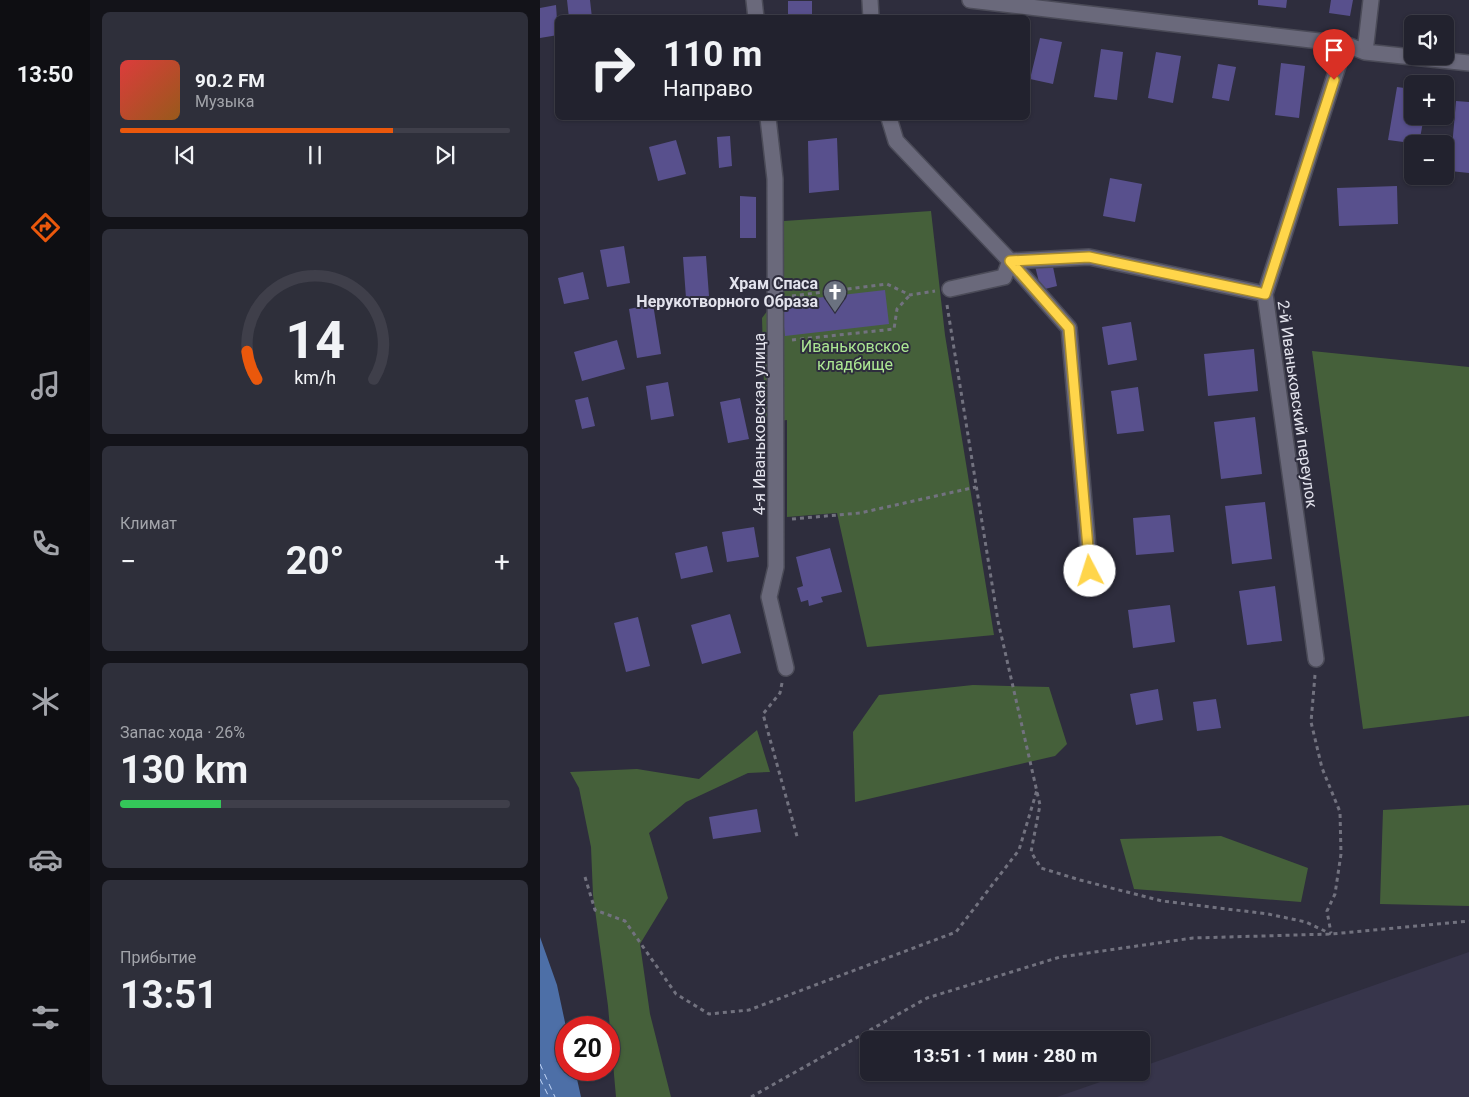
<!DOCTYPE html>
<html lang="ru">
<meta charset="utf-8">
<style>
:root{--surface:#22222e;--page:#2e2f3a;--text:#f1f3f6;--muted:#a2a4aa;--line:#3f3f4a;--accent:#ea580c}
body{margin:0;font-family:Roboto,sans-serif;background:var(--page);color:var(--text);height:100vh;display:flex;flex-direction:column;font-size:19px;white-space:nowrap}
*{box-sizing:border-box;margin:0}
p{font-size:16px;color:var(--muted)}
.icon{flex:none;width:28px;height:28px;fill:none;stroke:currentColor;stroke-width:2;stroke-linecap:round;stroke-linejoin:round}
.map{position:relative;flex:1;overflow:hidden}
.drawer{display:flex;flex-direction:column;gap:12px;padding:12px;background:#131319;width:450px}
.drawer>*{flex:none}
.top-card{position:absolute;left:15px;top:15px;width:475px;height:105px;border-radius:8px;box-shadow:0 1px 4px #0004,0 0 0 1px var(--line);background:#22222e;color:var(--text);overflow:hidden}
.buttons{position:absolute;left:864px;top:15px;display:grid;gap:10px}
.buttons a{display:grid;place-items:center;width:50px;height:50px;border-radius:8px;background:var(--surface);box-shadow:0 1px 4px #0004,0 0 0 1px var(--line);font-size:25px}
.speed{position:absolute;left:15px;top:1016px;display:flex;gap:10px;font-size:25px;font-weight:700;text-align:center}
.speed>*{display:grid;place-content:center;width:65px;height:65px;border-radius:50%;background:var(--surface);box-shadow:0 1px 4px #0004,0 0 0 1px var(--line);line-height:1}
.speed .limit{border:8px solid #d22;background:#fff;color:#111}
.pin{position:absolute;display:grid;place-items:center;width:42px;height:42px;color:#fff;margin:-51px -21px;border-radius:50% 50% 50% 0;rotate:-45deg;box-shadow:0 0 5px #0007}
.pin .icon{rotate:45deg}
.me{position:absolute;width:55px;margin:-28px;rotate:355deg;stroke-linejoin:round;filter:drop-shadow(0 0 4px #0008)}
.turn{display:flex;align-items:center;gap:18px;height:105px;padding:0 25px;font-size:22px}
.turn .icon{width:65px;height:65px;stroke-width:2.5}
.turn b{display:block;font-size:35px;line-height:42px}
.big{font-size:38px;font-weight:700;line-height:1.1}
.drawer .tile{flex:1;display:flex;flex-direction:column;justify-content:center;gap:8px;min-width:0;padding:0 18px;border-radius:8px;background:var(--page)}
.drawer .dial{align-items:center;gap:0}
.dial svg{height:130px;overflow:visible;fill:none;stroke:var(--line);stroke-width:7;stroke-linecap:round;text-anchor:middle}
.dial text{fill:var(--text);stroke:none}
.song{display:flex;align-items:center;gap:15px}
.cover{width:60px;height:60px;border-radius:8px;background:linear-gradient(135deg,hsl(0 70% 55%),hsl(30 70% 35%))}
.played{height:5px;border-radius:2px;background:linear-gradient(90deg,var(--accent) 70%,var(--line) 70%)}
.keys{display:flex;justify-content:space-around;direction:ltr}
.heat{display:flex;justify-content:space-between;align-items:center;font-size:28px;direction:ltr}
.charge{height:8px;border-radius:4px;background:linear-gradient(90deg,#34c759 26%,var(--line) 0)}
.trip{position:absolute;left:320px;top:1031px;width:290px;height:50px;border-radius:8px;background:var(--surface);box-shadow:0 1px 4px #0004,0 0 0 1px var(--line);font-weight:700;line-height:50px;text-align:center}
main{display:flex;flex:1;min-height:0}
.tabs{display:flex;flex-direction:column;width:90px;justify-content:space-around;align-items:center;background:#0e0e12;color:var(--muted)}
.tabs .icon{width:35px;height:35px}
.tabs .active{color:var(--accent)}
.tabs b{font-size:22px;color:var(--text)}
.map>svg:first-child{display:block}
.built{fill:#37354b}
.green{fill:#45603a}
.water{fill:#4d6fa7}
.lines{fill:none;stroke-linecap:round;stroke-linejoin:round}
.ferry{stroke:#c3d7f8;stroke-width:1;stroke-dasharray:6 5;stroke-linecap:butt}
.building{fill:#58508d}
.minor-casing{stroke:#4b4b58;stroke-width:18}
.path{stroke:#72727f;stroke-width:3;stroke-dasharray:4 4;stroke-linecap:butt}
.minor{stroke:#6a697b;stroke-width:15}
.route-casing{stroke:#a68a30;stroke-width:12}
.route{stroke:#ffd54a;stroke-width:9}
.labels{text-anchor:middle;stroke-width:4;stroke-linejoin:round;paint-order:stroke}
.poi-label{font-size:16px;font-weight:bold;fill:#e3e3ed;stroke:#2e2d3d;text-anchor:end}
.park-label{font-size:16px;fill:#ace793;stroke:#2e2d3d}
.street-label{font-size:16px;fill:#e3e3ed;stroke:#2e2d3d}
</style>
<main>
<nav class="tabs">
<b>13:50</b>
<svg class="icon active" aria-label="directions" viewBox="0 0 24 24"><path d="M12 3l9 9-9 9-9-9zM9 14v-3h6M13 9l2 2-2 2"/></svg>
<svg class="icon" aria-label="music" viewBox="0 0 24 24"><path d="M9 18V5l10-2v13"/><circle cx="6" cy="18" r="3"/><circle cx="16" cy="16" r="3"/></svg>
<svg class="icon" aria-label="phone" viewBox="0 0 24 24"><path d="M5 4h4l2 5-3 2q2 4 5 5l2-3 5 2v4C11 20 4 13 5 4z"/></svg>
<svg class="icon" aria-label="climate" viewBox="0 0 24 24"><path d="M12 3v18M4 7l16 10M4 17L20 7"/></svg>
<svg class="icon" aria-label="car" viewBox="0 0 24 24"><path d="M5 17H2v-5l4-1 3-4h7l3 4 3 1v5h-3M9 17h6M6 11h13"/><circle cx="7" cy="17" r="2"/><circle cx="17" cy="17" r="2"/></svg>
<svg class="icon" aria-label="filters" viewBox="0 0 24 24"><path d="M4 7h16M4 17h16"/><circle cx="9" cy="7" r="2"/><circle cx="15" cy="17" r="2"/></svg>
</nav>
<section class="drawer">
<div class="tile">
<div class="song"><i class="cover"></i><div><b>90.2 FM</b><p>Музыка</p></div></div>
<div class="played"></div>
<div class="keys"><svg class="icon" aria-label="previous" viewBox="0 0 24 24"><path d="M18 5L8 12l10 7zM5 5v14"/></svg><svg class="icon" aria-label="pause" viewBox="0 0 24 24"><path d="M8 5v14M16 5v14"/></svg><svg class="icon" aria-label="next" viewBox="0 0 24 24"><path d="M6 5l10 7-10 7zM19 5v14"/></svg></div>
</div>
<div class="tile dial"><svg viewBox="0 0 100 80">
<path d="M14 69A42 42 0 1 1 86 69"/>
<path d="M14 69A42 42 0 0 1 8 52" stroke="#ea580c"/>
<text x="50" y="56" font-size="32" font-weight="700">14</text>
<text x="50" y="72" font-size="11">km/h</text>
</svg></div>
<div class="tile"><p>Климат</p>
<div class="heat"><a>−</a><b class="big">20°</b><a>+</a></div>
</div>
<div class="tile"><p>Запас хода · 26%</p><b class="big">130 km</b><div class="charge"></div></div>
<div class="tile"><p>Прибытие</p><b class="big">13:51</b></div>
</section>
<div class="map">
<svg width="929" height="1097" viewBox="0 0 929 1097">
<rect width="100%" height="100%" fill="#2e2d3d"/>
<path class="built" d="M929 952V1097H517L586 1073 601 1072V1067Z"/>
<path class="green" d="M391 211 405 335 454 635 327 647 297 513 247 517V420L225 423 222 318 237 298 244 221Z
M772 351 929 367V716L823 729Z
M433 685 509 687 527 744 515 756 315 802 313 732 339 695Z
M217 730 230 772 208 773 146 802 109 833 128 898 100 944 110 1014 131 1097H76L68 1006 53 895 51 847 39 788 30 772 97 769 159 779Z
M929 805V906L840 904 843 810Z
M681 836 768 868 761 902 594 889 580 839Z"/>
<path class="water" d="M0 937 17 985 26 1027V1070H35L41 1097H0Z"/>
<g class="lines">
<path class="ferry" d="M0 1064 15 1097
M0 1079 9 1097"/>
</g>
<path class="building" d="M27 0H50L52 18H29Z
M718 0H747L746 8 718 5Z
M791 0H813L810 16 789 13Z
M248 1H272V15H289V18H243V15H248Z
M16 5 18 35 0 38V8Z
M500 38 522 42 513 84 490 79Z
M561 49 583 52 577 100 554 97Z
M616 52 641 56 633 103 608 98Z
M741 63 765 66 759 118 735 115Z
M678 64 696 67 689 101 672 98Z
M857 87 872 89V116H884L879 144 848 140Z
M916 101 929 102V173L910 171Z
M190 136 192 166 179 168 177 137Z
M297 138 299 190 269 193 268 141Z
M136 140 146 174 118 181 109 147Z
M570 178 602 184 595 222 563 216Z
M857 186 858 224 799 226 797 188Z
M200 196 216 197V238H200Z
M84 246 90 283 67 287 60 250Z
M166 256 169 296 146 298 143 257Z
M512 262 517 286 501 290 495 266Z
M43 272 49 299 24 304 18 278Z
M345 290 349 324 245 336 241 302Z
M113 304 121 354 97 358 89 309Z
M591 322 597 360 568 365 562 327Z
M77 340 85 369 42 381 34 352Z
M714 349 718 391 668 396 664 354Z
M128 382 134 416 111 420 106 386Z
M598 387 604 431 577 434 571 391Z
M48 397 55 426 42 429 35 400Z
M200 398 209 439 188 443 180 402Z
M715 417 722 474 681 479 674 422Z
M725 502 732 559 692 564 685 506Z
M630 515 634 552 596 555 593 518Z
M214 527 219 557 187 562 182 532Z
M167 546 173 572 141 579 135 553Z
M290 548 302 592 281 597 283 602 269 606 268 600 261 602 257 588 263 586 256 557Z
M735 586 742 641 707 645 699 591Z
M630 605 635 642 593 648 588 610Z
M190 614 201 653 162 664 151 625Z
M98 617 110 666 86 672 74 623Z
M618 689 623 720 596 725 590 694Z
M676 699 681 728 657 731 653 702Z
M217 809 221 832 173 839 169 817Z"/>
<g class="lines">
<g class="minor-casing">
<path id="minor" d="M214 0 216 18
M330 0 331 18
M430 0 805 44 825 52 929 63
M825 52 831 0
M228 118 235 179 236 567 229 597 246 668
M349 118 356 141 470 261 529 328 550 571
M410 289 464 277 470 261 549 257 725 294
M776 659 725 294 805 44"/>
</g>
<path class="path" d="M252 296 347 284 370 295 395 291
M407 305 458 621 500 805 491 852 501 868 540 880 622 901 728 914 766 922 791 934
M252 340 354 329 357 309 370 295
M252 519 320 513 436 487
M775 675 771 722 782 768 800 812 801 854 795 894 787 911 791 933
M242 683 240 693 223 714 258 840
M45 877 55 910 85 921 136 994 169 1014 209 1010 416 932 479 850 497 790
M211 1097 387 998 520 957 653 938 791 934 929 921"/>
<use href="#minor" class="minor"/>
</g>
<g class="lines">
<g class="route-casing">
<path id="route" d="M550 571 529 328 470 261 549 257 725 294 794 80"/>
</g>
<use href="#route" class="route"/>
</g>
<defs>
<g id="church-pin" transform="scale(1.25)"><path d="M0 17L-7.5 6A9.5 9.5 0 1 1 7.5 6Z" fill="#6b7280" stroke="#2e2d3d"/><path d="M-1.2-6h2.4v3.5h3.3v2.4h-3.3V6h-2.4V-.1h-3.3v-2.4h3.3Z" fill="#fff"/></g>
</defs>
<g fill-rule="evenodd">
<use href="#church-pin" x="295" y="292"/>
</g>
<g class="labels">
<g class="poi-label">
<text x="278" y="289">Храм Спаса<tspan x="278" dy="18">Нерукотворного Образа</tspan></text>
</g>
<g class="park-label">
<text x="315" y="352">Иваньковское<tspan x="315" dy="18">кладбище</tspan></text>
</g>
<g class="street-label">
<text transform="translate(758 404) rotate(82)" y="6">2-й Иваньковский переулок</text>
<text transform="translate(219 424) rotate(-90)" y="6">4-я Иваньковская улица</text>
</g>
</g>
</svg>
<div class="buttons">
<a><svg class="icon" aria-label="sound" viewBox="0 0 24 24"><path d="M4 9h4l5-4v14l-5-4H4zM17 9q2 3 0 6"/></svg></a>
<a>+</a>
<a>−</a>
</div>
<div class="speed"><div class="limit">20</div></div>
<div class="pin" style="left:794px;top:80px;background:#d93025"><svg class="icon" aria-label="arrive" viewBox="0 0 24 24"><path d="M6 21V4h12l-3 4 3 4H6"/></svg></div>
<svg class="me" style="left:550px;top:571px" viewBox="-20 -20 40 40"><circle r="19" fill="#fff"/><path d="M0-13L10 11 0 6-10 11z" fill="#ffd54a"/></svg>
<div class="trip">13:51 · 1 мин · 280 m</div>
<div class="top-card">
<div class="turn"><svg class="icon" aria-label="right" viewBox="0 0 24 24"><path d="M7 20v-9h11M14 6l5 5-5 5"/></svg><div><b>110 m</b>Направо</div></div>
</div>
</div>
</main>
